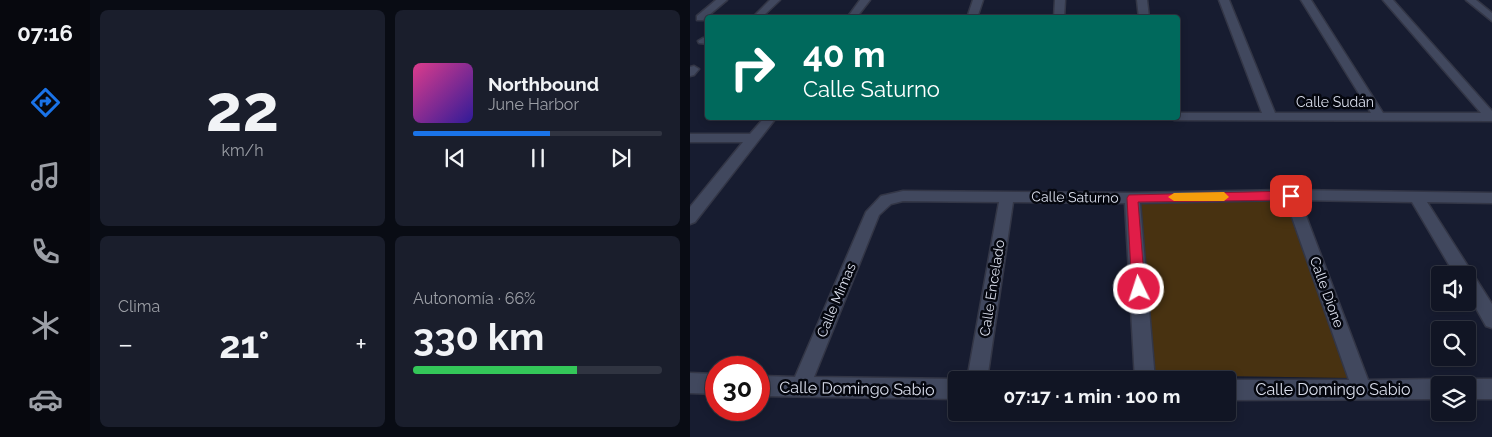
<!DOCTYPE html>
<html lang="es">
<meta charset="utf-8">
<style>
:root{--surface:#111524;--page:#1a1e2c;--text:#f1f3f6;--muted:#9c9fa6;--line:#303441;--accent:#1a73e8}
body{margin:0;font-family:Raleway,sans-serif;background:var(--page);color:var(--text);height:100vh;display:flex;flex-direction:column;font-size:19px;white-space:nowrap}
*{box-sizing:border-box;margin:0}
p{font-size:16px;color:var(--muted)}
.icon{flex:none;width:28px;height:28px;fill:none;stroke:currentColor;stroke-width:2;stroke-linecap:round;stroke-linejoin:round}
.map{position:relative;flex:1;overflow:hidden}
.panel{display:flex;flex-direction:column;gap:10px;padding:10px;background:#090c14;width:600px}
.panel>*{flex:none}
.banner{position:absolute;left:15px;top:15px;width:475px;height:105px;border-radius:5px;box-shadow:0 2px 8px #0003,0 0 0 1px var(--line);background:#00695c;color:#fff;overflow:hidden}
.controls{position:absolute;left:741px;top:266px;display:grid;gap:10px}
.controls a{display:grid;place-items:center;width:45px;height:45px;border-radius:5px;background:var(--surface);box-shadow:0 2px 8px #0003,0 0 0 1px var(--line);font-size:25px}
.speed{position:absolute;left:15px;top:356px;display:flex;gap:10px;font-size:25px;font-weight:700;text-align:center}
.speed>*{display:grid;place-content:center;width:65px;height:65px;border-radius:50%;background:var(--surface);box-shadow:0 2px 8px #0003,0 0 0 1px var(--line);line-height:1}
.speed .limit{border:8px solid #d22;background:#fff;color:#111}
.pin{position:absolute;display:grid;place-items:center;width:42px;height:42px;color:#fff;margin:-21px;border-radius:10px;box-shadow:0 2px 8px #0006}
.me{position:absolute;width:55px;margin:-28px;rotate:356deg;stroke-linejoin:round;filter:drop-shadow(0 0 4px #0008)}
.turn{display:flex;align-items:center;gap:18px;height:105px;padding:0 15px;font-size:22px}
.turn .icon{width:65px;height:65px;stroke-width:2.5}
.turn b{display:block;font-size:35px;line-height:42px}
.big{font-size:38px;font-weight:700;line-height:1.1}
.panel .widget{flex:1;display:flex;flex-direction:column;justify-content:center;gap:8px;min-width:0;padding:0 18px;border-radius:8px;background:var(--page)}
.panel .dial{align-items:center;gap:0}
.dial b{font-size:65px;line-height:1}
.song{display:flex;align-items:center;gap:15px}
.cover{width:60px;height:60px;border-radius:8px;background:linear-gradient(135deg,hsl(330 70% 55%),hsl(250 70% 35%))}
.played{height:5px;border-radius:2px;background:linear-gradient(90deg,var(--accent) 55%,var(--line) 55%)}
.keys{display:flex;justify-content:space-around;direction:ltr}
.heat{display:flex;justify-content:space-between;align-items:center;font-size:28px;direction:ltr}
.charge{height:8px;border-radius:4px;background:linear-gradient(90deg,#34c759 66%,var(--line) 0)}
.panel .tiles{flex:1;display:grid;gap:10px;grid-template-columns:repeat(2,1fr)}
.trip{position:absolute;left:258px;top:371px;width:288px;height:50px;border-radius:5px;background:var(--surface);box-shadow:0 2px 8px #0003,0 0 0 1px var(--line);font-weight:700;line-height:50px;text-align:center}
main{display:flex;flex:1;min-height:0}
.tab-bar{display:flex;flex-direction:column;width:90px;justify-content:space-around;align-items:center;background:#07080e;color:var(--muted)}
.tab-bar .icon{width:35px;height:35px}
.tab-bar .current{color:var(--accent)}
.tab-bar b{font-size:22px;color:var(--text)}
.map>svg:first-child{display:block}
.green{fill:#483211}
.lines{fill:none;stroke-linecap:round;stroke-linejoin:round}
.minor-casing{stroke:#333646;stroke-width:3}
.minor{fill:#41485e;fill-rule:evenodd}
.route{fill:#e11d48;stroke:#92132f}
.slow{fill:#f59e0b}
.labels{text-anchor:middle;stroke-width:5;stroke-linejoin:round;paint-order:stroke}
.street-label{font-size:14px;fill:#dbdfed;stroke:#05070f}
.near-street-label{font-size:16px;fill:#dbdfed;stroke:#05070f}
</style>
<main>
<nav class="tab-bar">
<b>07:16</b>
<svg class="icon current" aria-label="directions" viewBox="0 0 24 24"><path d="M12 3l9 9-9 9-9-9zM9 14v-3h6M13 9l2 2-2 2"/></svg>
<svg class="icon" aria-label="music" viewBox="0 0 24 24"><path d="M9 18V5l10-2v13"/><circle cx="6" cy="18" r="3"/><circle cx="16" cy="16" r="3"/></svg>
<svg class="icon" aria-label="phone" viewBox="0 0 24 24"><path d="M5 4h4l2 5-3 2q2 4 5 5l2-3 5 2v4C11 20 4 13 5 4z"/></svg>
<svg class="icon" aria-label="climate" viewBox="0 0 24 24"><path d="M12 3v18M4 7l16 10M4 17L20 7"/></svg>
<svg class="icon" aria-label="car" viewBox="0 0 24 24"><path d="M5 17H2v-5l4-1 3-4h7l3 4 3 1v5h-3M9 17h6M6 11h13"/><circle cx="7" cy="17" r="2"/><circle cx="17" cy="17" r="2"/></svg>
</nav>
<section class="panel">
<div class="tiles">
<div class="widget dial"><b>22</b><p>km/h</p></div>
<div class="widget">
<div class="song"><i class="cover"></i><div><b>Northbound</b><p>June Harbor</p></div></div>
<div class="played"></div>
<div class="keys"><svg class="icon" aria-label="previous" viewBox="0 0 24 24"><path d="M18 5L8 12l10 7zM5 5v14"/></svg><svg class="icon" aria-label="pause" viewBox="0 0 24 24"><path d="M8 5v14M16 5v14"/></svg><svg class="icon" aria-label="next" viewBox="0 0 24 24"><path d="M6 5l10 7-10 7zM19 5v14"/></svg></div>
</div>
<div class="widget"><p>Clima</p>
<div class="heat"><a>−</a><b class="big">21°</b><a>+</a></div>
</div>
<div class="widget"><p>Autonomía · 66%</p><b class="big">330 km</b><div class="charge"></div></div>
</div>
</section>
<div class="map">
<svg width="802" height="437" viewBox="0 0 802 437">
<rect width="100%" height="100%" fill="#171c30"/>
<path class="green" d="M449 196 599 197 660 378 461 375Z"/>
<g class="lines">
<g class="minor-casing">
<path id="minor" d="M26 0H37L13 20H7V16Z
M80 0H90L71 18H62Z
M170 0H180L166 18H157Z
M283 0H293L287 18H277Z
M365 0H375L374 18H364Z
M447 0H457L459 18H449Z
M529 0H539L585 113H681L611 0H621L693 113H791L693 0H703L802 111V121L484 120 482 118H488V113H572Z
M776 0H786L802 13V21Z
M13 38H18V44L9 43 8 41Z
M4 66 9 69 4 75 0 76V67Z
M74 118H86L5 222 0 224V207L53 142H0V134H60Z
M601 190 802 193V203L737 202 802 304V328L796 326 778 294V275H765L722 202 610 200 678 380 750 379 757 382 758 385H750V399L536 400V380H659L596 200 450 203 465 380H445L435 203 323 202 297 380H277L309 202 213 201 201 204 189 215 124 377 266 379 268 380H266V399L69 396V376L105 377 176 212 191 196 213 191 442 193Z
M0 373 26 374V394L0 393Z
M778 379H802V399H778V385H770L771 382Z"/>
</g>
<use href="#minor" class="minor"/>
</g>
<path class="route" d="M601 191 607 196 601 200 448 202 455 289 453 293 449 295 444 293 442 289 437 198 439 195Z"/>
<path class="slow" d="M534 192 539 197 534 201H484L478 197 484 193Z"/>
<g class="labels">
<g class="street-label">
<text x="645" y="107">Calle Sudán</text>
<text transform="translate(385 197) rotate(1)" y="5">Calle Saturno</text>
<text transform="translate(302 288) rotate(-81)" y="5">Calle Encelado</text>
<text transform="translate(637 292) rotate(70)" y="5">Calle Dione</text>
<text transform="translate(146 300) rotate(-67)" y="5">Calle Mimas</text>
</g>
<g class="near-street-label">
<text transform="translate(167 388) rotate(1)" y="6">Calle Domingo Sabio</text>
<text x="643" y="395">Calle Domingo Sabio</text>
</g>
</g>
</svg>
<div class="controls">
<a><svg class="icon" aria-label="sound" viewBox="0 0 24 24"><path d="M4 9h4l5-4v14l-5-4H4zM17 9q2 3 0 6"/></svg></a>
<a><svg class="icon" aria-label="search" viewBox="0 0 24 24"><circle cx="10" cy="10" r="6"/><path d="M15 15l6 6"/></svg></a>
<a><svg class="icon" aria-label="layers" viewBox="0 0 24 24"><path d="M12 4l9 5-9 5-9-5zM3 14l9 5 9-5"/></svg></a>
</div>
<div class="speed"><div class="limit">30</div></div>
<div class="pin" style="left:601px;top:196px;background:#d93025"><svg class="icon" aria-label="arrive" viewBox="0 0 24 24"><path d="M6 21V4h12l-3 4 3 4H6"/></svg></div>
<svg class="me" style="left:449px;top:289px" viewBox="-20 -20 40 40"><circle r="17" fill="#e11d48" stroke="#fff" stroke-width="3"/><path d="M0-11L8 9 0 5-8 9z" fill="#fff"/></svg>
<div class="trip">07:17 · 1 min · 100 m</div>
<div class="banner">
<div class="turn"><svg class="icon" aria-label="right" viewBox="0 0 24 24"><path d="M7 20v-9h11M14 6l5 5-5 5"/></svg><div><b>40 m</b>Calle Saturno</div></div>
</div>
</div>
</main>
